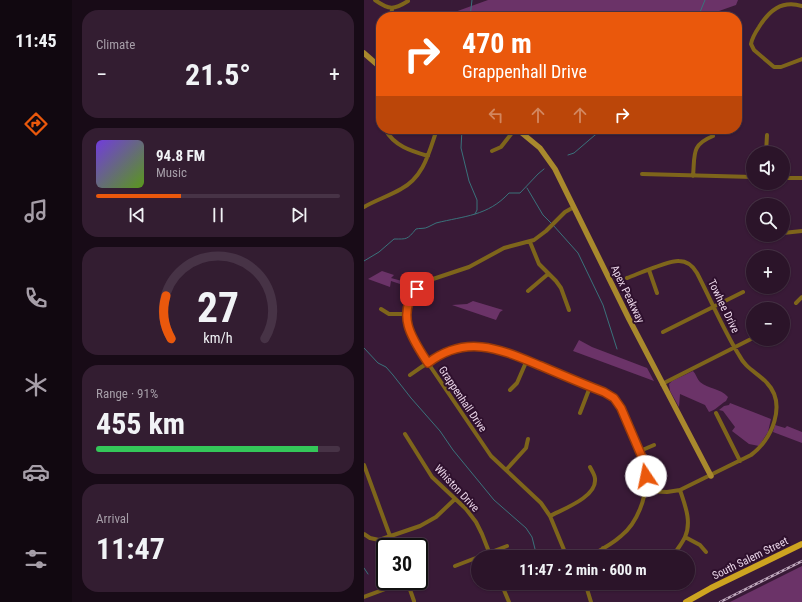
<!DOCTYPE html>
<meta charset="utf-8">
<style>
:root{--surface:#2b1429;--page:#331d31;--text:#f1f3f6;--muted:#a69ea8;--line:#473346;--accent:#ea580c}
body{margin:0;font-family:"Roboto Condensed",sans-serif;background:var(--page);color:var(--text);height:100vh;display:flex;flex-direction:column;font-size:15px;white-space:nowrap}
*{box-sizing:border-box;margin:0}
p{font-size:13px;color:var(--muted)}
.icon{flex:none;width:22px;height:22px;fill:none;stroke:currentColor;stroke-width:2;stroke-linecap:round;stroke-linejoin:round}
.map{position:relative;flex:1;overflow:hidden}
.sheet{display:flex;flex-direction:column;gap:10px;padding:10px;background:#180b17;width:292px}
.sheet>*{flex:none}
.hud{position:absolute;left:12px;top:12px;width:366px;height:122px;border-radius:16px;box-shadow:0 1px 3px #0004,0 0 0 1px var(--line);background:#ea580c;color:#fff;overflow:hidden}
.controls{position:absolute;left:382px;top:146px;display:grid;gap:8px}
.controls a{display:grid;place-items:center;width:44px;height:44px;border-radius:50%;background:var(--surface);box-shadow:0 1px 3px #0004,0 0 0 1px var(--line);font-size:20px}
.speed{position:absolute;left:12px;top:538px;display:flex;gap:8px;font-size:20px;font-weight:700;text-align:center}
.speed>*{display:grid;place-content:center;width:52px;height:52px;border-radius:50%;background:var(--surface);box-shadow:0 1px 3px #0004,0 0 0 1px var(--line);line-height:1}
.speed .limit{border:2px solid #111;border-radius:6px;background:#fff;color:#111}
.pin{position:absolute;display:grid;place-items:center;width:34px;height:34px;color:#fff;margin:-17px;border-radius:8px;box-shadow:0 2px 6px #0006}
.me{position:absolute;width:44px;margin:-22px;rotate:349deg;stroke-linejoin:round;filter:drop-shadow(0 0 3px #0008)}
.turn{display:flex;align-items:center;gap:14px;height:84px;padding:0 20px;font-size:18px}
.turn .icon{width:52px;height:52px;stroke-width:2.5}
.turn b{display:block;font-size:28px;line-height:34px}
.lanes{display:flex;align-items:center;height:38px;padding:0 20px;background:#0003;justify-content:center;gap:20px;direction:ltr}
.lanes .off{opacity:.35}
.big{font-size:30px;font-weight:700;line-height:1.1}
.sheet .card{flex:1;display:flex;flex-direction:column;justify-content:center;gap:6px;min-width:0;padding:0 14px;border-radius:16px;background:var(--page)}
.sheet .dial{align-items:center;gap:0}
.dial svg{height:104px;overflow:visible;fill:none;stroke:var(--line);stroke-width:7;stroke-linecap:round;text-anchor:middle}
.dial text{fill:var(--text);stroke:none}
.song{display:flex;align-items:center;gap:12px}
.cover{width:48px;height:48px;border-radius:6px;background:linear-gradient(135deg,hsl(260 70% 55%),hsl(90 70% 35%))}
.played{height:4px;border-radius:2px;background:linear-gradient(90deg,var(--accent) 35%,var(--line) 35%)}
.keys{display:flex;justify-content:space-around;direction:ltr}
.heat{display:flex;justify-content:space-between;align-items:center;font-size:22px;direction:ltr}
.charge{height:6px;border-radius:3px;background:linear-gradient(90deg,#34c759 91%,var(--line) 0)}
.trip{position:absolute;left:107px;top:550px;width:224px;height:40px;border-radius:20px;background:var(--surface);box-shadow:0 1px 3px #0004,0 0 0 1px var(--line);font-weight:700;line-height:40px;text-align:center}
main{display:flex;flex:1;min-height:0}
.tabs{display:flex;flex-direction:column;width:72px;justify-content:space-around;align-items:center;background:#110810;color:var(--muted)}
.tabs .icon{width:28px;height:28px}
.tabs .current{color:var(--accent)}
.tabs b{font-size:18px;color:var(--text)}
.map>svg:first-child{display:block}
.green{fill:#6b3368}
.lines{fill:none;stroke-linecap:round;stroke-linejoin:round}
.stream{stroke:#3a727b;stroke-width:1}
.minor{stroke:#7e651b;stroke-width:4}
.secondary{stroke:#a9892d;stroke-width:5.5}
.primary{stroke:#cea420;stroke-width:6}
.rail-casing{stroke:#bfa8bd;stroke-width:2.5}
.rail{stroke:#2e102d;stroke-width:1;stroke-dasharray:3;stroke-linecap:butt}
.route-casing{stroke:#983908;stroke-width:10}
.route{stroke:#ea580c;stroke-width:7}
.labels{text-anchor:middle;stroke-width:4;stroke-linejoin:round;paint-order:stroke}
.street-label{font-size:11px;fill:#ead5e8;stroke:#2e102d}
</style>
<main>
<nav class="tabs">
<b>11:45</b>
<svg class="icon current" aria-label="directions" viewBox="0 0 24 24"><path d="M12 3l9 9-9 9-9-9zM9 14v-3h6M13 9l2 2-2 2"/></svg>
<svg class="icon" aria-label="music" viewBox="0 0 24 24"><path d="M9 18V5l10-2v13"/><circle cx="6" cy="18" r="3"/><circle cx="16" cy="16" r="3"/></svg>
<svg class="icon" aria-label="phone" viewBox="0 0 24 24"><path d="M5 4h4l2 5-3 2q2 4 5 5l2-3 5 2v4C11 20 4 13 5 4z"/></svg>
<svg class="icon" aria-label="climate" viewBox="0 0 24 24"><path d="M12 3v18M4 7l16 10M4 17L20 7"/></svg>
<svg class="icon" aria-label="car" viewBox="0 0 24 24"><path d="M5 17H2v-5l4-1 3-4h7l3 4 3 1v5h-3M9 17h6M6 11h13"/><circle cx="7" cy="17" r="2"/><circle cx="17" cy="17" r="2"/></svg>
<svg class="icon" aria-label="filters" viewBox="0 0 24 24"><path d="M4 7h16M4 17h16"/><circle cx="9" cy="7" r="2"/><circle cx="15" cy="17" r="2"/></svg>
</nav>
<section class="sheet">
<div class="card"><p>Climate</p>
<div class="heat"><a>−</a><b class="big">21.5°</b><a>+</a></div>
</div>
<div class="card">
<div class="song"><i class="cover"></i><div><b>94.8 FM</b><p>Music</p></div></div>
<div class="played"></div>
<div class="keys"><svg class="icon" aria-label="previous" viewBox="0 0 24 24"><path d="M18 5L8 12l10 7zM5 5v14"/></svg><svg class="icon" aria-label="pause" viewBox="0 0 24 24"><path d="M8 5v14M16 5v14"/></svg><svg class="icon" aria-label="next" viewBox="0 0 24 24"><path d="M6 5l10 7-10 7zM19 5v14"/></svg></div>
</div>
<div class="card dial"><svg viewBox="0 0 100 80">
<path d="M14 69A42 42 0 1 1 86 69"/>
<path d="M14 69A42 42 0 0 1 10 36" stroke="#ea580c"/>
<text x="50" y="56" font-size="32" font-weight="700">27</text>
<text x="50" y="72" font-size="11">km/h</text>
</svg></div>
<div class="card"><p>Range · 91%</p><b class="big">455 km</b><div class="charge"></div></div>
<div class="card"><p>Arrival</p><b class="big">11:47</b></div>
</section>
<div class="map">
<svg width="438" height="602" viewBox="0 0 438 602">
<rect width="100%" height="100%" fill="#391a37"/>
<path class="green" d="M124 0H374L372 5 338 17H77Z
M18 271 30 275 27 278 53 285 47 293 41 290 42 286 27 281 26 287 4 279Z
M109 301 139 310 136 312 132 320 88 305 103 304Z
M215 340 228 347 283 368 290 381 209 351Z
M329 371C332 374 333 379 336 382 344 389 356 388 364 397L362 401C355 405 352 410 345 412L341 405 316 394 315 407 306 391 305 384 308 381Z
M366 403 407 419 404 432 395 446 385 444 368 431 371 427 359 411 355 410 360 406 365 405Z
M411 425 421 428 423 426 438 432V443L409 432Z
M438 566V602H366Z"/>
<g class="lines">
<path class="stream" d="M106 17 108 0
M334 17 341 0
M98 129 97 148 105 181 113 200V210L111 214
M204 155 210 153 231 135 242 129
M163 188 179 215 187 223
M189 225 214 253 239 305 253 349
M0 261 15 252 30 239C43 239 43 240 52 229 55 228 61 229 64 227 67 226 69 224 72 223 100 216 124 216 145 193H156L174 174 180 169
M0 348 14 363 22 367 29 375 47 398 76 431 89 450 130 500 162 528 168 537 173 557
M0 568 4 574"/>
<path class="minor" d="M11 0C25 10 30 10 44 1
M438 6C417 0 405 11 395 27 391 33 388 38 387 44L390 50 410 67H417L438 59
M27 17 28 9
M16 116 17 119
M21 129C30 146 47 151 64 156
M128 151 137 147 151 129
M402 153 403 135
M278 174 389 177
M329 176C331 154 327 145 349 136
M419 178H438
M0 207C12 200 25 196 37 189 60 177 65 152 73 129
M419 233 438 231
M166 242 175 264 192 281 197 288 205 310
M285 270 293 293
M263 278C274 274 305 260 315 261 324 261 329 266 333 273 347 300 359 329 375 355 382 369 393 372 403 383 423 404 408 440 387 455L316 490 303 492 282 491
M164 291 184 274
M432 303 438 297
M17 309 25 314H43
M299 332 379 292
M46 375C73 355 102 340 136 350 148 353 159 359 170 363 193 373 217 383 240 392L253 401 257 408C271 440 291 474 276 509 272 519 266 529 257 536 247 545 235 551 224 557
M298 384 389 338
M146 390 153 383 163 360
M216 413 226 387
M352 413 376 461
M41 434 68 477 102 509 112 522 118 534 127 557
M276 451 290 445
M0 465 30 547
M142 470 162 448 164 439
M186 516C199 509 233 497 231 479 231 475 228 471 226 467
M0 534 6 538 15 540 56 526 72 517 91 499
M321 537 336 545 342 552
M239 548 244 557
M203 557 186 516 177 503 127 456 64 363 47 334 44 326 43 314 45 304 49 295 53 289 63 281 105 267 140 248 170 240 182 231 201 212 210 207
M309 557C312 550 318 544 321 537 328 522 321 505 316 490
M91 566 143 546
M43 581 50 601
M137 583 145 602
M219 583 223 589 227 602
M0 597 43 581"/>
<path class="secondary" d="M0 53 17 68
M153 129 176 148 191 169 265 319 347 476"/>
<path class="primary" d="M322 602 347 588 438 544"/>
<g class="rail-casing">
<path id="rail" d="M356 602 438 561"/>
</g>
<use href="#rail" class="rail"/>
</g>
<g class="lines">
<g class="route-casing">
<path id="route" d="M53 289C31 315 49 340 64 363 103 333 138 350 177 366 198 375 219 384 240 392L250 398 257 408 278 457 282 476"/>
</g>
<use href="#route" class="route"/>
</g>
<g class="labels">
<g class="street-label">
<text transform="translate(264 294) rotate(64)" y="4">Apex Peakway</text>
<text transform="translate(360 306) rotate(64)" y="4">Towhee Drive</text>
<text transform="translate(99 399) rotate(56)" y="4">Grappenhall Drive</text>
<text transform="translate(93 488) rotate(47)" y="4">Whiston Drive</text>
<text transform="translate(386 558) rotate(-26)" y="4">South Salem Street</text>
</g>
</g>
</svg>
<div class="controls">
<a><svg class="icon" aria-label="sound" viewBox="0 0 24 24"><path d="M4 9h4l5-4v14l-5-4H4zM17 9q2 3 0 6"/></svg></a>
<a><svg class="icon" aria-label="search" viewBox="0 0 24 24"><circle cx="10" cy="10" r="6"/><path d="M15 15l6 6"/></svg></a>
<a>+</a>
<a>−</a>
</div>
<div class="speed"><div class="limit">30</div></div>
<div class="pin" style="left:53px;top:289px;background:#d93025"><svg class="icon" aria-label="arrive" viewBox="0 0 24 24"><path d="M6 21V4h12l-3 4 3 4H6"/></svg></div>
<svg class="me" style="left:282px;top:476px" viewBox="-20 -20 40 40"><circle r="19" fill="#fff"/><path d="M0-13L10 11 0 6-10 11z" fill="#ea580c"/></svg>
<div class="trip">11:47 · 2 min · 600 m</div>
<div class="hud">
<div class="turn"><svg class="icon" aria-label="right" viewBox="0 0 24 24"><path d="M7 20v-9h11M14 6l5 5-5 5"/></svg><div><b>470 m</b>Grappenhall Drive</div></div>
<div class="lanes"><svg class="icon off" aria-label="left" viewBox="0 0 24 24"><path d="M17 20v-9H6M10 6l-5 5 5 5"/></svg><svg class="icon off" aria-label="ahead" viewBox="0 0 24 24"><path d="M12 20V5M6 11l6-6 6 6"/></svg><svg class="icon off" aria-label="ahead" viewBox="0 0 24 24"><path d="M12 20V5M6 11l6-6 6 6"/></svg><svg class="icon" aria-label="right" viewBox="0 0 24 24"><path d="M7 20v-9h11M14 6l5 5-5 5"/></svg></div>
</div>
</div>
</main>
